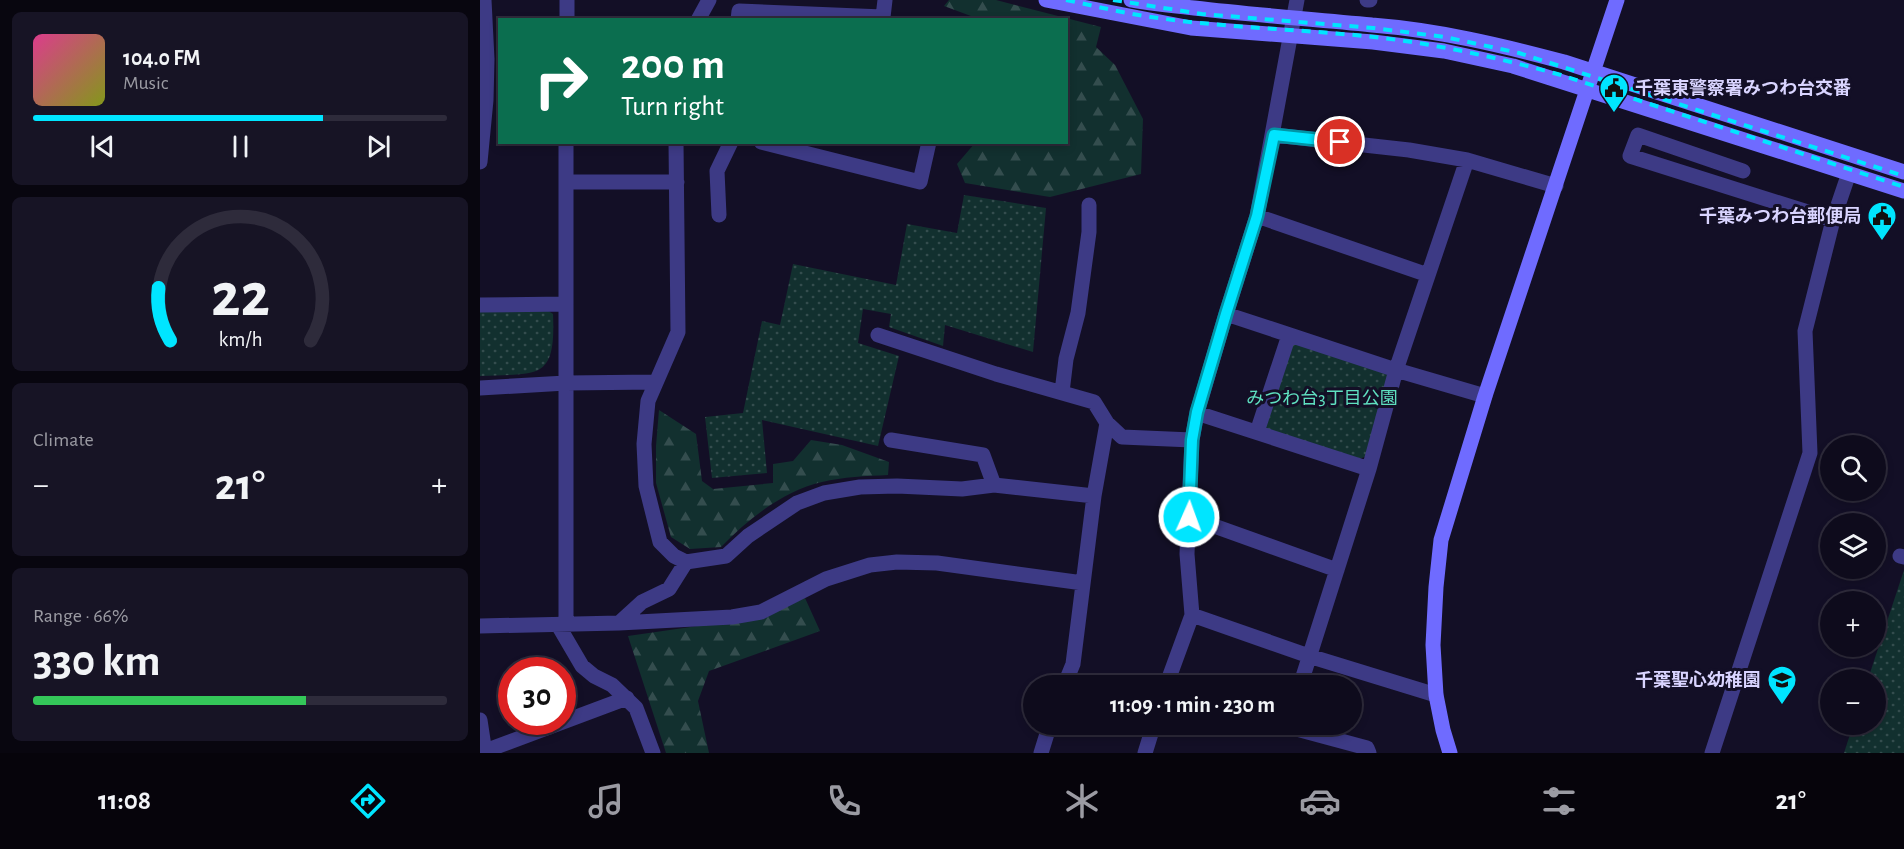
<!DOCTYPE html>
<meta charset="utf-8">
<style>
:root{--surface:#0e0b1c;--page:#171425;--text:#f1f3f6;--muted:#9b9ba3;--line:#2e2b3b;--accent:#00e5ff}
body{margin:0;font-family:"Alegreya Sans","Noto Sans JP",sans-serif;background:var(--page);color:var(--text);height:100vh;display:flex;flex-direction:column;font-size:22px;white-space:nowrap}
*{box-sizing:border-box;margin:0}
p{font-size:20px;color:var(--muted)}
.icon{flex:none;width:33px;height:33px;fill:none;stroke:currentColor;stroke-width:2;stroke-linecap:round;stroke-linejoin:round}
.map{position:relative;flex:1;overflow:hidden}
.side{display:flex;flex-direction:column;gap:12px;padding:12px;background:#08060f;width:480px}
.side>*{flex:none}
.hud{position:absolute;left:18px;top:18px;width:570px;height:126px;border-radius:0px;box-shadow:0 3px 9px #0003,0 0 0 2px var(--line);background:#0b6e4f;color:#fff;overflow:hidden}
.tools{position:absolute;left:1340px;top:435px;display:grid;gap:12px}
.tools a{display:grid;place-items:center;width:66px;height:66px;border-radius:50%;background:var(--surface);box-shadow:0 3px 9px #0003,0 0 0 2px var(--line);font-size:30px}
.speed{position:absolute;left:18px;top:657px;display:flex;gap:12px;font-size:30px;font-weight:700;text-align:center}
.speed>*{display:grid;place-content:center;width:78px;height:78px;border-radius:50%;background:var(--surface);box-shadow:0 3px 9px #0003,0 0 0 2px var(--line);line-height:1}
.speed .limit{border:9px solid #d22;background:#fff;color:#111}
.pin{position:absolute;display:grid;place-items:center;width:51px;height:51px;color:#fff;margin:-26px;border:3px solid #fff;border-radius:50%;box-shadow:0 2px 6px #0007}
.me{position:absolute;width:66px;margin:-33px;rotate:2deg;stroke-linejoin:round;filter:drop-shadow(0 0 4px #0008)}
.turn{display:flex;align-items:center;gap:21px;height:126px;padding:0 24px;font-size:27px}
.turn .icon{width:78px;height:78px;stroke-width:2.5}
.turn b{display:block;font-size:42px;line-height:51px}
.big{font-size:45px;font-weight:700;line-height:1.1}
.side .tile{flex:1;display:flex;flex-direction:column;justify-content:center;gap:9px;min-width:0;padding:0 21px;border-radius:9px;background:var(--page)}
.side .dial{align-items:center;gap:0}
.dial svg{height:156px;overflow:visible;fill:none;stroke:var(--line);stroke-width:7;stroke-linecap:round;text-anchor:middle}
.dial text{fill:var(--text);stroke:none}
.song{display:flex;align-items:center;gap:18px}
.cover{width:72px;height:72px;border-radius:9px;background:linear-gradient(135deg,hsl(330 70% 55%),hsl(70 70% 35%))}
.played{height:6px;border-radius:3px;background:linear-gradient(90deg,var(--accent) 70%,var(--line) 70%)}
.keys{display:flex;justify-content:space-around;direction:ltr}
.heat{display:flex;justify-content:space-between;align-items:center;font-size:33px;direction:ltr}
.charge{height:9px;border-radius:4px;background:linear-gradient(90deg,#34c759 66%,var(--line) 0)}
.trip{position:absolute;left:543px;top:675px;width:339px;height:60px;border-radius:30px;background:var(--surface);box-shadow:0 3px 9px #0003,0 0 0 2px var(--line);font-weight:700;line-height:60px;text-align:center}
.menu{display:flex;height:96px;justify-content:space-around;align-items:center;background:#06040b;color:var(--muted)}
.menu .icon{width:42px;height:42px}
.menu .selected{color:var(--accent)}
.menu b{font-size:27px;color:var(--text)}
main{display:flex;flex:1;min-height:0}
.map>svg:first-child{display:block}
.forest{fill:url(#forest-firs)}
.park{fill:url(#park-dots)}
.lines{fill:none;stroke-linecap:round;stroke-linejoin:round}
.street{stroke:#3d3a85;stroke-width:15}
.secondary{stroke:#6f6bff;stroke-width:15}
.rail{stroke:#00e5ff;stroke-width:4;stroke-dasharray:9 8;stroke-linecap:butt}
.route-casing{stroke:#0095a6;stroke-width:15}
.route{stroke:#00e5ff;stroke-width:10}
.labels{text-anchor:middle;stroke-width:6;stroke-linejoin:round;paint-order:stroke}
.poi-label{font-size:18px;font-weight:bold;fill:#d9d4ff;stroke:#130f26;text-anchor:end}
.park-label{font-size:18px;fill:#5fe0c0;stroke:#130f26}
</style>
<main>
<section class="side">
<div class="tile">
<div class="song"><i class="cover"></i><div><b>104.0 FM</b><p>Music</p></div></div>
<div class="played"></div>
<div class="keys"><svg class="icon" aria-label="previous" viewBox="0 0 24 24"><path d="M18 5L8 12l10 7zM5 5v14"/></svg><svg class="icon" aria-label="pause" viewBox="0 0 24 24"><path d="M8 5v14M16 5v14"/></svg><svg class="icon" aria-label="next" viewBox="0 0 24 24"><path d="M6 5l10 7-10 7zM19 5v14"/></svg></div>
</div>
<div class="tile dial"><svg viewBox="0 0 100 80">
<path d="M14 69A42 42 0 1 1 86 69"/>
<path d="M14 69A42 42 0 0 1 8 42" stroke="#00e5ff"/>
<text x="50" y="56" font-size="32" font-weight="700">22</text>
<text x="50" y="72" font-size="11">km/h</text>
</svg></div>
<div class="tile"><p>Climate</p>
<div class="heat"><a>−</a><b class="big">21°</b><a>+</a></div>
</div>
<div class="tile"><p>Range · 66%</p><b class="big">330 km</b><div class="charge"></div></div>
</section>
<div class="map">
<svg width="1424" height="753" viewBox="0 0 1424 753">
<defs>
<pattern id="forest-firs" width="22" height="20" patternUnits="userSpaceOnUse" patternTransform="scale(1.5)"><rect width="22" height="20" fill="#12302f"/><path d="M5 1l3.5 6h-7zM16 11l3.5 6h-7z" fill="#344d4e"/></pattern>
<pattern id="park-dots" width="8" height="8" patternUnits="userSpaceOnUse" patternTransform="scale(1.5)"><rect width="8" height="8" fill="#12302f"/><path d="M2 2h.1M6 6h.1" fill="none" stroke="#344d4e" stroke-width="1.8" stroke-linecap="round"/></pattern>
</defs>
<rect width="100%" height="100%" fill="#130f26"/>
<path class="forest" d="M469 0H516L621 27 616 47 635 65 663 119 661 174 570 197 485 183 477 164 495 143 586 142V20L499 19 464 6Z
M179 410 216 434 222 481 233 489 293 483V464L313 461 331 440 362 445 409 462 408 475C386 476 363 477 342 482 303 491 268 519 241 547L210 549 191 537 176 483V446Z
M325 598 340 631 229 671 218 701 229 753H186L148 636 280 617Z"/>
<path class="park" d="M484 195 566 208 553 352 465 325 463 346 409 327 411 314 383 309 378 343 419 356 398 446 282 420 287 473 232 478 225 417 263 413 282 321 300 325 313 264 416 285 427 224 477 233Z
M0 309 67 310 73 314C76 382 58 373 0 376Z
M815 341 910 371 890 455 879 459 786 429 784 421 809 344Z
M1424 570V753H1364L1373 725 1395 724V680L1388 679Z"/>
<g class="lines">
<path class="street" d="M887 0H890
M87 20V0
M218 20 229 0
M258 20 259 11 403 17 405 0
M794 135 929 150 987 160 1076 186
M281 142 440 182 449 142
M0 162 6 100 7 59 4 0
M1263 171 1158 135 1150 156 1353 220
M86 182H197
M239 215 237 171 251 142
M777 216 948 275
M0 305 86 304
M746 314 916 370 1005 396
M398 335 516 374 614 402 627 423
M0 388 86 383 175 382
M582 392 586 359 598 313 609 232V205
M717 413 889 469
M777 432 809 335
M411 440 503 455 514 485
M709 517 857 570
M1420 556 1424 557
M206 562 246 556 268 536 317 503 344 493 380 487 417 486 482 489 514 485 614 496
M712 615 829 656 956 695
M139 623 162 602 189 589 206 562 194 556 180 542 166 486 164 444 168 401 198 332 196 142
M78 625 102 666 114 676 132 685 156 708 173 753
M86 625V142
M0 626 139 623 252 617 281 612 346 579 390 565 417 562 457 563 603 583
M584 686 593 664 614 496 627 423 642 437 712 440 717 413 746 314 777 216 817 0
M686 686 712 615 707 554 712 440
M820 686 889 469 916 370 987 160
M0 720 5 753
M798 724 887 748 889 753
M5 751 147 698
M561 753 570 724
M665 753 674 724
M1232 753 1330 453 1325 331 1353 220 1369 173"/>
<path class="secondary" d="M566 0 711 28 893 42 964 51 1033 66 1424 191
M651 0C672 4 693 6 714 8 773 15 832 19 892 25 957 30 1021 45 1084 62L1424 172
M970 753 963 730 956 695 953 645 956 587 961 540 1005 396 1137 0"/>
<path class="rail" d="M586 0C615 6 643 13 671 17 745 28 820 29 894 37 957 44 1019 58 1081 75L1424 187
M633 0 722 14 893 28 965 37 1039 53 1424 176"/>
</g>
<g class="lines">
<g class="route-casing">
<path id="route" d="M709 517 712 440 717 412 746 314 777 216 794 135 860 142"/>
</g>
<use href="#route" class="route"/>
</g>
<defs>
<g id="civic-pin" transform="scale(1.5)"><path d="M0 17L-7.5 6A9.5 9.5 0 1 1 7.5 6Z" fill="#00e5ff" stroke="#130f26"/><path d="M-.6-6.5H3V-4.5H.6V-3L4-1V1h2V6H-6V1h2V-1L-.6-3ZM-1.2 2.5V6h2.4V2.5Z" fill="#111"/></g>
<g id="school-pin" transform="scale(1.5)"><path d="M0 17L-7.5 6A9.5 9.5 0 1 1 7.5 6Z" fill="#00e5ff" stroke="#130f26"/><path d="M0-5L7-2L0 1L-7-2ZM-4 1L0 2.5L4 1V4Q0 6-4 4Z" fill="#111"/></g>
</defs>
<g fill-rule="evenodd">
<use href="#civic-pin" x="1134" y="88"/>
<use href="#civic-pin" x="1402" y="216"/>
<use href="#school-pin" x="1302" y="680"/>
</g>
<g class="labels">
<g class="poi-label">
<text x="1155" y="94" text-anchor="start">千葉東警察署みつわ台交番</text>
<text x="1381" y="222">千葉みつわ台郵便局</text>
<text x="1281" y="686">千葉聖心幼稚園</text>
</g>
<g class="park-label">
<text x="842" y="404">みつわ台3丁目公園</text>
</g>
</g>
</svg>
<div class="tools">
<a><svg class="icon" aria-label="search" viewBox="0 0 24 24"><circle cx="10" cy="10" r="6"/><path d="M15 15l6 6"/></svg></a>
<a><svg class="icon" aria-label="layers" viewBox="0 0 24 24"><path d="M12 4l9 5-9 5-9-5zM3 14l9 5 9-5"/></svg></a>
<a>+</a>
<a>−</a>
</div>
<div class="speed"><div class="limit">30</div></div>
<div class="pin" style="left:860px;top:142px;background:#d93025"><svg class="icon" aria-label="arrive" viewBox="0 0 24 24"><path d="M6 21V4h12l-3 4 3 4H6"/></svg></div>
<svg class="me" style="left:709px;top:517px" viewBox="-20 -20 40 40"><circle r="17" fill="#00e5ff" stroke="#fff" stroke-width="3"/><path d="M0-11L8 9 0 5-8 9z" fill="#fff"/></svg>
<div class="trip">11:09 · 1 min · 230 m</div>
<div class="hud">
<div class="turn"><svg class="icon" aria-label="right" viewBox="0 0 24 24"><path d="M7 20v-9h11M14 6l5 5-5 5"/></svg><div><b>200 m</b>Turn right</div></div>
</div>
</div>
</main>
<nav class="menu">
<b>11:08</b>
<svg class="icon selected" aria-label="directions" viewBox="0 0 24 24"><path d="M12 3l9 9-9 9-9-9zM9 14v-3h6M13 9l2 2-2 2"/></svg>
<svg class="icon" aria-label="music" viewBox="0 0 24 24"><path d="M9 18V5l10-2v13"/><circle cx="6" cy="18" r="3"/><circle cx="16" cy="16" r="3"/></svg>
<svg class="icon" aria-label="phone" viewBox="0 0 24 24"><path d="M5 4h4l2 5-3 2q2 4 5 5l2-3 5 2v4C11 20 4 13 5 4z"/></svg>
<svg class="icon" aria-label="climate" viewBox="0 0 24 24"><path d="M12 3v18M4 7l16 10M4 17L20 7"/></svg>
<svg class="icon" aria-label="car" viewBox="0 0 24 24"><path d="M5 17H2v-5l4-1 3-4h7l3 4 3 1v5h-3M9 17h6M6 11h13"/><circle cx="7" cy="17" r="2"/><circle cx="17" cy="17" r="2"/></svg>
<svg class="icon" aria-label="filters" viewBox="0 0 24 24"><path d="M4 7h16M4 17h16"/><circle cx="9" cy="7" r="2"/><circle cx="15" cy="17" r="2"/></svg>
<b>21°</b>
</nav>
